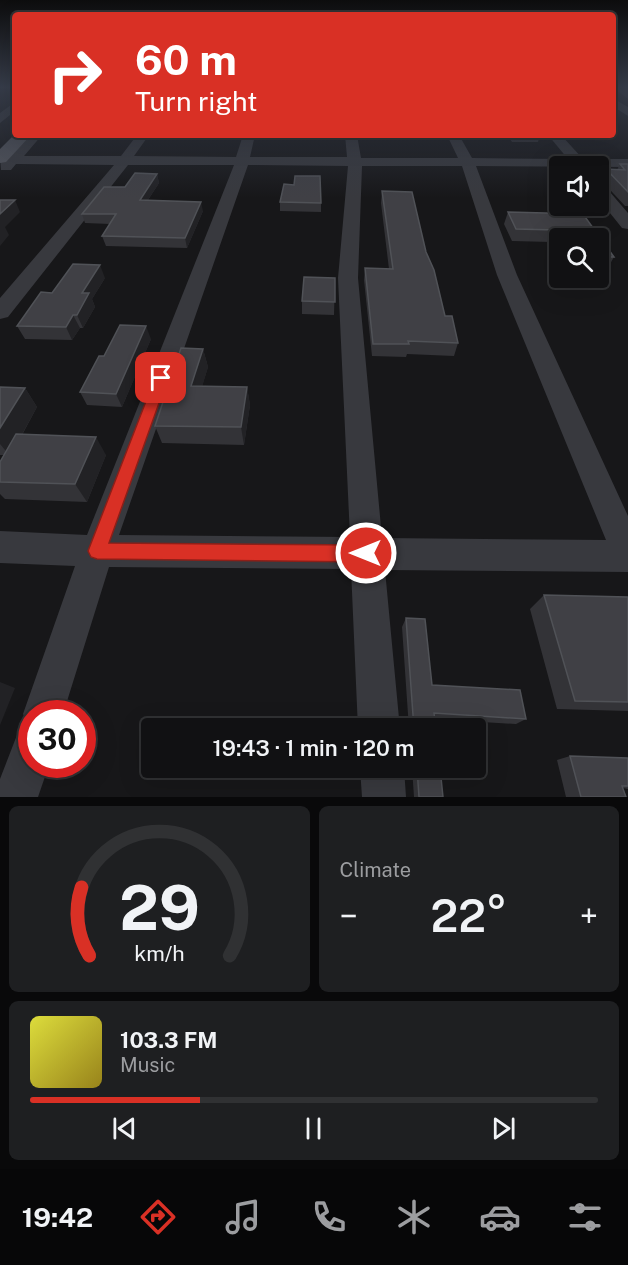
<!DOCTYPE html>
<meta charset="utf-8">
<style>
:root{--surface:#111113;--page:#1e1f21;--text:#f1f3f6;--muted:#9c9da0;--line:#303133;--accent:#d93025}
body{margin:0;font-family:"Public Sans",sans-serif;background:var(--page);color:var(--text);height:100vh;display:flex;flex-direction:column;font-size:22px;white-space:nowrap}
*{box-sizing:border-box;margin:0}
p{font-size:20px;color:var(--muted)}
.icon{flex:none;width:33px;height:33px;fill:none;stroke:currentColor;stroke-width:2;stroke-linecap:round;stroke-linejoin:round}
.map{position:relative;height:797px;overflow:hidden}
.drawer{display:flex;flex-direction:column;gap:9px;padding:9px;background:#09090a;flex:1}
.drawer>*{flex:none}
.banner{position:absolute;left:12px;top:12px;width:604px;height:126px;border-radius:6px;box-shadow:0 6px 24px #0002,0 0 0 2px var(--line);background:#d93025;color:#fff;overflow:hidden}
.fabs{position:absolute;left:549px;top:156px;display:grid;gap:12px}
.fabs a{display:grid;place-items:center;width:60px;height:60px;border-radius:6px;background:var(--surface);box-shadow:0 6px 24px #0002,0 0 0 2px var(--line);font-size:30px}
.speed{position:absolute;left:18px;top:700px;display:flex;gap:12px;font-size:30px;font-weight:700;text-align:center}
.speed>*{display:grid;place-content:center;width:78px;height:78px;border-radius:50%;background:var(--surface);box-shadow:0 6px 24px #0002,0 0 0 2px var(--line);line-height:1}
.speed .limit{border:9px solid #d22;background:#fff;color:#111}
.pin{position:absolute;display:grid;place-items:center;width:51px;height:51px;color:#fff;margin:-26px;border-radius:12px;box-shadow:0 3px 9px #0006}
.me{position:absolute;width:66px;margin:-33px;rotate:270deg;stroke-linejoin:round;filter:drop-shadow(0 0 4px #0008)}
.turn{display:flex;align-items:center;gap:21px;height:126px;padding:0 24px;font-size:27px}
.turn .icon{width:78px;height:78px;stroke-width:2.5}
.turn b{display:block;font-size:42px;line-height:51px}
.big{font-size:45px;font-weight:600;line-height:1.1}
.drawer .widget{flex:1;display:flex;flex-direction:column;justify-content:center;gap:9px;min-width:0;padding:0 21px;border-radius:9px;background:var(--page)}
.drawer .dial{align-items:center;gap:0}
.dial svg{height:156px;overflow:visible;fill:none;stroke:var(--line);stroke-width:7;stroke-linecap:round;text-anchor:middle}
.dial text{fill:var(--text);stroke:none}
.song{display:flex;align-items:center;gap:18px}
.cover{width:72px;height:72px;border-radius:9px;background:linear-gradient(135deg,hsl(60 70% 55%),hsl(50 70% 35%))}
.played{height:6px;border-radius:3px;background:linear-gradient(90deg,var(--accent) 30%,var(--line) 30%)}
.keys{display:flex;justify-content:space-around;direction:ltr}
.heat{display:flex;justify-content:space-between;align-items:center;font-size:33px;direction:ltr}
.drawer .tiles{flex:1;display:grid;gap:9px;grid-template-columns:1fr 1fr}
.widget:last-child{grid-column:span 2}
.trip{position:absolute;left:141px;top:718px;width:345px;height:60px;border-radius:6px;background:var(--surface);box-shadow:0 6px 24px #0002,0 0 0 2px var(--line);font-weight:600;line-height:60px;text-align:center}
.tab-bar{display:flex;height:96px;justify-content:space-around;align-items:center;background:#070708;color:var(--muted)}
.tab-bar .icon{width:42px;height:42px}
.tab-bar .selected{color:var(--accent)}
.tab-bar b{font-size:27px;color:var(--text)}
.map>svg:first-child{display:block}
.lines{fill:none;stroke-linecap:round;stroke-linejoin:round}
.minor{fill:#38393e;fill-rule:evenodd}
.major{fill:#54565d;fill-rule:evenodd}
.wall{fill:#333337}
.shaded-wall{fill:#222225}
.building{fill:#404045;stroke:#505257;stroke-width:1.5}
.route{fill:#d93025;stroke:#8d1f18;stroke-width:1.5}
</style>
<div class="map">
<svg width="628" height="797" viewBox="0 0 628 797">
<rect width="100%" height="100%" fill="#171719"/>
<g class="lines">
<path class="minor" d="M614 99 628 107V116L614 107Z
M15 102V111L0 123V113Z
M29 135H42L24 156H121L137 135H149L134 156 236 157 243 135H255L250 157H347L345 135H357L361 158H458L447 135H459L472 158 568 159 548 135H561L583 159H628V167L476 166 517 275 628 516V572L385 570 400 729H358L351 569 109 567 63 714H32V765H49L38 797H0V779L17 735 30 729 23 714 75 566 0 563V531L87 535 234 165H128L8 317 0 319V298L114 165 16 164 11 170H1L0 156H9ZM248 165 348 166 338 278 350 537 119 535ZM362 166H462L497 275 606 540 382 538 358 278Z
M598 183 603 184 628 213V229L622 228 598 198Z
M360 768H404L406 797H362Z"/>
<path class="major" d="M15 134 31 135 6 162 0 163V149Z"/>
</g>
<path class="wall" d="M614 87H628V99L614 88Z
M258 135H298L297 140H258Z
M507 135H540L538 142H512Z
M620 164H628V206H625L601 180 606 169 617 170Z
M157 174 159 183 148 200 203 211 187 248 106 246 102 236 110 224 85 223 82 214 125 187Z
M382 191 426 252 445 316 458 343 454 356 407 354 406 357 372 356 364 280 365 268 389 269 381 203Z
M280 202 321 203V212L280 211Z
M508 212 583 214 614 257 607 269H598V238H560V258L551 242 512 241 504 224Z
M105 278 92 299 95 307 83 328H80L72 340 25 339 17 326 52 293Z
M335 278 334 315 302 314V301Z
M151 339 122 407 87 405 80 392 104 356Z
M203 349 208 367 202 386 247 387 250 405 244 445 162 443 155 426Z
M0 387 25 388 37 407 22 435 106 455 87 502 5 499 0 494V462L4 455H0Z
M544 595 628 597V711L557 709 530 609Z
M406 618 432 685 526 719 516 724 434 719 436 729H409L402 627Z
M570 756 628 758V789L623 788 626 797H566L557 760Z
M412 768H440L443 797H414Z"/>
<path class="shaded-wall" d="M157 174 159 183 142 209 140 200Z
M15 200 20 212 5 227 9 235 0 246V214Z
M201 202 203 211 187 248 185 238Z
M100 265 105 278 92 299 95 307 83 328 77 315 82 293Z
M73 315 80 328 72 340 66 327Z
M146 326 151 339 122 407 116 394Z
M203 349 208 367 197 404 191 386Z
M247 387 250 405 244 445 241 427Z
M25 388 37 407 10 456 0 444V428Z
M96 437 106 455 87 502 75 484Z
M0 682 15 688 0 725Z"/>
<path class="building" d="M620 164H628V192L606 169 625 170Z
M135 173 157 174 140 200 201 202 185 238 102 236 116 214H82L104 187H125Z
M295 176H320L321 203 280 202 284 184 294 185Z
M382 191 412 192 426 252 434 270 445 316H452L458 343 408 341 409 344H373L365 268 393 269Z
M0 200H15L0 214Z
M508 212 583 214 614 257H598V238H561L556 230 516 229Z
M73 264 100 265 82 293H89L77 315H73L66 327 17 326 41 292 52 293Z
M304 277 335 278V302L302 301Z
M120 325 146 326 116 394 80 392 99 356H104Z
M181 348 203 349 191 386 247 387 241 427 155 426Z
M0 387 25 388 0 428Z
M16 434 96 437 75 484 0 482V462Z
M544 595 628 597V702L575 701Z
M406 618 425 619 432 685 520 690 526 719 434 713 436 729H414Z
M570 756 628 758V786H622L626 797H581Z
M417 768H440L443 797H419Z"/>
<linearGradient id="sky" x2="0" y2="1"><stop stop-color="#0d0d0e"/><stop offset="0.44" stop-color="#363c49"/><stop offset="1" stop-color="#363c49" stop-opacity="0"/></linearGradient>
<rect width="628" height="198" fill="url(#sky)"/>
<path class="route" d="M161 373 168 378 109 543 366 545 372 547 374 553 372 559 366 562 97 559 91 557 88 551 155 378Z"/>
</svg>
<div class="fabs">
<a><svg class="icon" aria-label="sound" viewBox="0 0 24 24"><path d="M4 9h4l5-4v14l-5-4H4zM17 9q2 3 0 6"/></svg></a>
<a><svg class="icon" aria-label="search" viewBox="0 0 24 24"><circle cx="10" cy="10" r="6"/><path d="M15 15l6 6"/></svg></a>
</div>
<div class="speed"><div class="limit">30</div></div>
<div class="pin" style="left:161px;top:378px;background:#d93025"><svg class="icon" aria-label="arrive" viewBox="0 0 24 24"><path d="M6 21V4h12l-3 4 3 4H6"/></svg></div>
<svg class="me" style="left:366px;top:553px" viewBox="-20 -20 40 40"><circle r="17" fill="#d93025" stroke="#fff" stroke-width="3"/><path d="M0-11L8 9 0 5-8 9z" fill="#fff"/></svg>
<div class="trip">19:43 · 1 min · 120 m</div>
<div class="banner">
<div class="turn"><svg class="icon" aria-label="right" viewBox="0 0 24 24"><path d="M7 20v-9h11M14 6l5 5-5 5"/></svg><div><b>60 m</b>Turn right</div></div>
</div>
</div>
<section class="drawer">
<div class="tiles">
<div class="widget dial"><svg viewBox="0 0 100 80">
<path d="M14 69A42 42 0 1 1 86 69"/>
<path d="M14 69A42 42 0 0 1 10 34" stroke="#d93025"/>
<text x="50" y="56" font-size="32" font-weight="700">29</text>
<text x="50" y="72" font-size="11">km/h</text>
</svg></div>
<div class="widget"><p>Climate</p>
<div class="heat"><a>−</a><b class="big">22°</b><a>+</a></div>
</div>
<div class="widget">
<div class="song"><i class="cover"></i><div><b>103.3 FM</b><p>Music</p></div></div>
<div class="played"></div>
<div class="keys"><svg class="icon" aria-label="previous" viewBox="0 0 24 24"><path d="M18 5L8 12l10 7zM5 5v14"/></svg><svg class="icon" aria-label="pause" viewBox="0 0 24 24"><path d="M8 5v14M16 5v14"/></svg><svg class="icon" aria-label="next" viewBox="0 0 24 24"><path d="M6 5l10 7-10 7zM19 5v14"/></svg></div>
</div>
</div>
</section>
<nav class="tab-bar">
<b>19:42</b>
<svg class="icon selected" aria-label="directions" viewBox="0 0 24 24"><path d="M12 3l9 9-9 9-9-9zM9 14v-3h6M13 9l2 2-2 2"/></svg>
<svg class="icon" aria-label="music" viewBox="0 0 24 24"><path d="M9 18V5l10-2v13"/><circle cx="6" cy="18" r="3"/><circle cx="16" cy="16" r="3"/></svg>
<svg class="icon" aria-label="phone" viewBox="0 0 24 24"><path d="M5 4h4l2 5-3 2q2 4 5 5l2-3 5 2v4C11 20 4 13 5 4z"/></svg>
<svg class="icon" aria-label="climate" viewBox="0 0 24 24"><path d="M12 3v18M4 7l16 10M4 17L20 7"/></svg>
<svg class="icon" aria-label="car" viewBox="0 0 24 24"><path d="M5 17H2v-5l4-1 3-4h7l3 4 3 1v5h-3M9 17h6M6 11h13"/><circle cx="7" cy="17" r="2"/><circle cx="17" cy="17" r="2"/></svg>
<svg class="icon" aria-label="filters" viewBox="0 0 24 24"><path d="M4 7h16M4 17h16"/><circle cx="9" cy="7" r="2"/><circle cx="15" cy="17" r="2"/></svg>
</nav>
